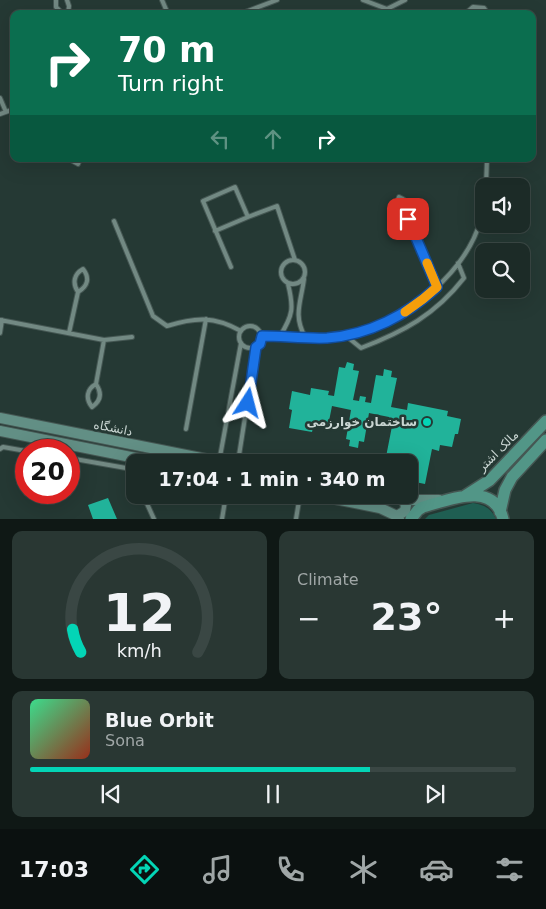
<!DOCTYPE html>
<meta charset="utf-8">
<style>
:root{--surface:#1c2b27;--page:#293733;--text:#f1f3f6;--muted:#a0a7a7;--line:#3a4744;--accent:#03d5b6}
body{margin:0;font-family:"DejaVu Sans","Noto Naskh Arabic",sans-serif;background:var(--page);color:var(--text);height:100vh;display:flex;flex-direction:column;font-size:19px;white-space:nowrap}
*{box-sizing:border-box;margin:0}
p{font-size:16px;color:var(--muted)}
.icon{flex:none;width:28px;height:28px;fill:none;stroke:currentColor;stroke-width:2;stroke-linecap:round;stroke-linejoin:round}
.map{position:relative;height:519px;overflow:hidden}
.side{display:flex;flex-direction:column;gap:12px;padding:12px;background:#0f1815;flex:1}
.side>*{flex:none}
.hud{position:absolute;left:10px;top:10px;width:526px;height:152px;border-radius:10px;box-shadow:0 5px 20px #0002,0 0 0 1px var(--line);background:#0b6e4f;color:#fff;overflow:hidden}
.buttons{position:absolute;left:475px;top:178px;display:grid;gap:10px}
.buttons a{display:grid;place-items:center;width:55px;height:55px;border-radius:10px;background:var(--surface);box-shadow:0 5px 20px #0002,0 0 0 1px var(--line);font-size:25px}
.speed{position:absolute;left:15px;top:439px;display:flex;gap:10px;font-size:25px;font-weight:700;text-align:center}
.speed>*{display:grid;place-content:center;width:65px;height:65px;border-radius:50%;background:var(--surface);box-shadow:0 5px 20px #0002,0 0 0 1px var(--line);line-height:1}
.speed .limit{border:8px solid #d22;background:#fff;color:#111}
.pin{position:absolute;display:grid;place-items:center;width:42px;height:42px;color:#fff;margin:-21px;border-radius:10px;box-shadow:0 2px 8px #0006}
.me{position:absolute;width:55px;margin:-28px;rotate:9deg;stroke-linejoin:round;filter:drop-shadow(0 0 4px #0008)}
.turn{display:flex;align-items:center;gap:18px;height:105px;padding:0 25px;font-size:22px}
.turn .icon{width:65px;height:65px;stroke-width:2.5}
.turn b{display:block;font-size:35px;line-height:42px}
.lanes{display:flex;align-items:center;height:48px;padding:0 25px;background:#0003;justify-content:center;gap:25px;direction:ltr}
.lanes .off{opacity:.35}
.big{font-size:38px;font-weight:600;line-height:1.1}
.side .tile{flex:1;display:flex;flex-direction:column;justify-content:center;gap:8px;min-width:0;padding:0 18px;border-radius:10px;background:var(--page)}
.side .dial{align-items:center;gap:0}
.dial svg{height:130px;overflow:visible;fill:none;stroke:var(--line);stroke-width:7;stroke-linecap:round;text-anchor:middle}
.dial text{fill:var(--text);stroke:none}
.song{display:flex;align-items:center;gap:15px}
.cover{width:60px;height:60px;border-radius:8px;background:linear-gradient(135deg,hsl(150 70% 55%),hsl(10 70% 35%))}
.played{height:5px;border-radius:2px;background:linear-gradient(90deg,var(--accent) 70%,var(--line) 70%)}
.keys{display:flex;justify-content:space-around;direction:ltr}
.heat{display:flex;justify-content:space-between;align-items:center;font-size:28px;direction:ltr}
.side .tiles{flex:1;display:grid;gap:12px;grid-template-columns:1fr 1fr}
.tile:last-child{grid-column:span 2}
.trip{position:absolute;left:126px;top:454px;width:292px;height:50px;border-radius:10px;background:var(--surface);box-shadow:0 5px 20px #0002,0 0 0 1px var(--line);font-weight:600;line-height:50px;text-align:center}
.dock{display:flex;height:80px;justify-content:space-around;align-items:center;background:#0b1110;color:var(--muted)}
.dock .icon{width:35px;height:35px}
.dock .on{color:var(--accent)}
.dock b{font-size:22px;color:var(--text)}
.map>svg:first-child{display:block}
.green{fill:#1f5e52}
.building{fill:#21b39a}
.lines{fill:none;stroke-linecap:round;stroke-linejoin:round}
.lane-casing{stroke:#455753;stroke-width:6}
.secondary-casing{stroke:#455753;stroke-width:12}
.primary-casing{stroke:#455753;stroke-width:14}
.lane{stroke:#728983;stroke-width:4}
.secondary{stroke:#628f85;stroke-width:10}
.primary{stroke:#529687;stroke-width:11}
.route-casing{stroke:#114b97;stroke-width:12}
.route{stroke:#1a73e8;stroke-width:9}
.slow{stroke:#f59e0b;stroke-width:9}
.poi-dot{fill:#03d5b6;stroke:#253934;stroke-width:2}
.labels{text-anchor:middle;stroke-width:5;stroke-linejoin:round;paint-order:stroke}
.poi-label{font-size:12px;font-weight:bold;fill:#cad6d3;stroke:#253934;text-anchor:end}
.street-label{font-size:12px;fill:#cad6d3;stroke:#253934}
</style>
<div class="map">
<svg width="546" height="519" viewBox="0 0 546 519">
<rect width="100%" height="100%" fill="#253934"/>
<path class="green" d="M473 503C484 505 491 508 496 519H425L429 515Z"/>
<path class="building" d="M347 362 354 364 353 370 359 371 353 400 359 401 360 396 366 397 365 402 371 403 376 375 383 376 384 369 392 371 391 377 397 378 391 407 407 410 408 403 448 411 447 416 461 419 458 434H455L452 447 440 445 439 451 432 449 425 484 410 481V462H385L393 421 389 420V417L369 413 364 442 359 441 358 448 349 446 350 440 346 439 351 410 332 406 328 426 314 423 312 432 289 428 292 410 289 409 292 391 310 395 311 388 329 391 328 395 334 396 339 367 345 368Z
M108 498 117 519H93L88 505Z"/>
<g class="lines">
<g class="lane-casing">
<path id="lane" d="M56 0V7L63 14
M67 0 69 6 68 14
M162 0 168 14
M363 0 387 9 395 14
M387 9 405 0
M240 14 277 0
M465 14 473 7 484 8 488 14
M0 98 6 112
M0 114 14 109
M69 159 78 164 80 159
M486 186 487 159
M399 197C409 201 412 209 408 219 398 215 394 207 399 197Z
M408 219 437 287
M114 221 153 316 167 326C196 317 214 316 241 331
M215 231 248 217
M281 272a12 12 0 1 1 24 0a12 12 0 1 1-24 0Z
M231 267 203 201 235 187 248 217 277 206 295 260
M83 269C90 278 88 286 78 292 72 283 74 274 83 269Z
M304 279C301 302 293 315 305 337
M0 320 104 340 132 337
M239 337a11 11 0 1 1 22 0a11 11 0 1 1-22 0Z
M0 333 2 320
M69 333 78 292
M261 335C292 336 326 342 356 334 408 319 466 273 481 219 482 213 483 206 484 200
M345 335 361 348C403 332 435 315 464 278L458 263
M280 336C293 315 294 308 288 284
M96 384C102 393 101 401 92 407 85 398 87 389 96 384Z
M96 384 104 340
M186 429 206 319
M0 449 3 447 26 451
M69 458 126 468 135 476
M219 462 241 343
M238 462 256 347
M143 495 154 519
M269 495 299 501 296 519
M222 519 226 495"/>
</g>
<g class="secondary-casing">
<path id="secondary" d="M0 418 221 462
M0 431 156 462
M315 495 380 508 397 516 399 519
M381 495 403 500H439
M397 516 405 511 406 505 403 500"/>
</g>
<g class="primary-casing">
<path id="primary" d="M465 496 490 480 546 421
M500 512 505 490 512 477 546 440
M411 519 418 510 423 507C449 500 494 480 503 519"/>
</g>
<use href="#lane" class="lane"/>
<use href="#secondary" class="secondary"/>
<use href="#primary" class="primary"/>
</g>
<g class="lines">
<g class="route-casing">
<path id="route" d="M248 403 256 347 260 344 262 336C283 336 306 339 327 338 369 335 407 315 437 287L408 219"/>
</g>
<use href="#route" class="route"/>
<path class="slow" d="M405 312 423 299 437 287 427 263"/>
</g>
<circle class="poi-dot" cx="427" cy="422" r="5"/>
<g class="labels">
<g class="poi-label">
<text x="417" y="426">ساختمان خوارزمی</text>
</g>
<g class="street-label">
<text transform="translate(113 428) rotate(11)" y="4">دانشگاه</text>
<text transform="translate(498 451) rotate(-45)" y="4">مالک اشتر</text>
</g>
</g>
</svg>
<div class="buttons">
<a><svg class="icon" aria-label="sound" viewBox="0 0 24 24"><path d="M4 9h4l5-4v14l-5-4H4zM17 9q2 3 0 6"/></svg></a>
<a><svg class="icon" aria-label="search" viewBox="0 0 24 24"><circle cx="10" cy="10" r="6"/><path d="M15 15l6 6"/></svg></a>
</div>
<div class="speed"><div class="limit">20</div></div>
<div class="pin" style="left:408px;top:219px;background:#d93025"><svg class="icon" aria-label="arrive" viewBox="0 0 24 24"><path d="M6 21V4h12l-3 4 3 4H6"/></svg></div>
<svg class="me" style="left:248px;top:403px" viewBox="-20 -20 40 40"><path d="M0-17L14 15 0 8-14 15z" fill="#1a73e8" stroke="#fff" stroke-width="4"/></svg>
<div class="trip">17:04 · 1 min · 340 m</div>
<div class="hud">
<div class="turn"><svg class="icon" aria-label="right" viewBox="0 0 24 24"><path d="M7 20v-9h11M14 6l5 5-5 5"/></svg><div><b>70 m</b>Turn right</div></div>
<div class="lanes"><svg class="icon off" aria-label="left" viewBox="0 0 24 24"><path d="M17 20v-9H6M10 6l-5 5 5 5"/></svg><svg class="icon off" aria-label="ahead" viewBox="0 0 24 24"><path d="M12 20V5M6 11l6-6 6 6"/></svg><svg class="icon" aria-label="right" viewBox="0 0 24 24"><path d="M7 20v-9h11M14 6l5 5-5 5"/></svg></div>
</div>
</div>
<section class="side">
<div class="tiles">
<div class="tile dial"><svg viewBox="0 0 100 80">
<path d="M14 69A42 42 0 1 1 86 69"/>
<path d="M14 69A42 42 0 0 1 9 55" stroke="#03d5b6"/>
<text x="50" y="56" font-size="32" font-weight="700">12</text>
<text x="50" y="72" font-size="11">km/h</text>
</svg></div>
<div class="tile"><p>Climate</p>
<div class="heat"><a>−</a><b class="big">23°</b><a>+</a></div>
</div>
<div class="tile">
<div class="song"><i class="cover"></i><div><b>Blue Orbit</b><p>Sona</p></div></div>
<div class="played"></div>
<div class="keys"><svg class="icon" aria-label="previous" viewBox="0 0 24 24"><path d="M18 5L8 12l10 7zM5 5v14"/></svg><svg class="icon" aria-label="pause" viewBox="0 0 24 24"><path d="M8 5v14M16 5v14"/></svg><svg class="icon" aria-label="next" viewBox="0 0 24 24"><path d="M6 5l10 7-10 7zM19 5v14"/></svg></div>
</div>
</div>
</section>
<nav class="dock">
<b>17:03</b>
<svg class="icon on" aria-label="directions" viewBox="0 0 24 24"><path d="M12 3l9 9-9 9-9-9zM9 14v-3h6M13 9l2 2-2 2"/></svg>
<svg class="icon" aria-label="music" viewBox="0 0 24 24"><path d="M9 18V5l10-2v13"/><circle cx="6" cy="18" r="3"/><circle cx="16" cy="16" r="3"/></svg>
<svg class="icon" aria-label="phone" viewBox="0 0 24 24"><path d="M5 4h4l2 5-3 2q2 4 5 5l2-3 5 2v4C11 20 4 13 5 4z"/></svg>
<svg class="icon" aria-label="climate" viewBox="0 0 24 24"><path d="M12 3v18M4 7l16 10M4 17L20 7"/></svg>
<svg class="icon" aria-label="car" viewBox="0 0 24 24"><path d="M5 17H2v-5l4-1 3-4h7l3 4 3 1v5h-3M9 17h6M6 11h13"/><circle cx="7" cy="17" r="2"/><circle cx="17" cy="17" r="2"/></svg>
<svg class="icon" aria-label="filters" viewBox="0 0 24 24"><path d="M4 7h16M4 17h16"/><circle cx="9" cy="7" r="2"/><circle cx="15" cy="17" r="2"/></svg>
</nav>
